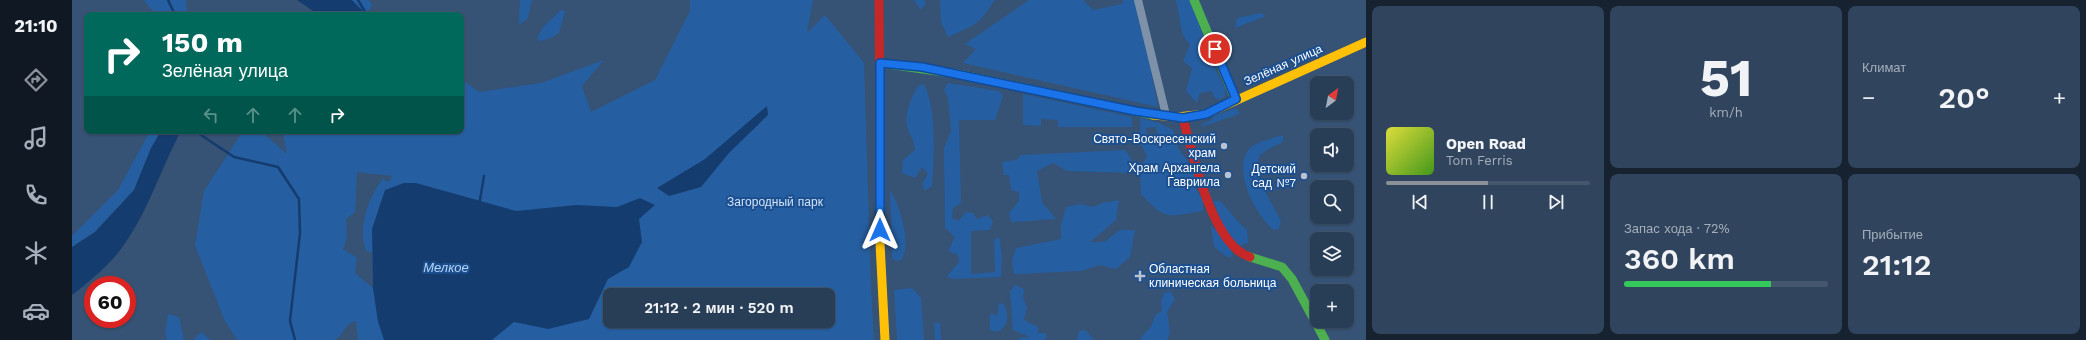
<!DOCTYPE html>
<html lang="ru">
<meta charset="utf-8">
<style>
:root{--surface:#283e57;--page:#30455d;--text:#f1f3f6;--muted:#a5aeba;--line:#44576d;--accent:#8c9099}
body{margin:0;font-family:"Work Sans",sans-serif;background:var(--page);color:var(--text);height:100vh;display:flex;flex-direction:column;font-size:15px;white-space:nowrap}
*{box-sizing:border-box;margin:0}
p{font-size:13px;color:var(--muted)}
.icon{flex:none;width:22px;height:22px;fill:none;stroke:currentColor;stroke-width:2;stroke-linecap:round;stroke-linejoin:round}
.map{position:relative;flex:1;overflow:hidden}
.sheet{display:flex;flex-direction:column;gap:6px;padding:6px;background:#162230;width:720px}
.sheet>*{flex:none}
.top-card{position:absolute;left:12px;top:12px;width:380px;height:122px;border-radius:8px;box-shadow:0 1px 3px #0004,0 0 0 1px var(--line);background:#00695c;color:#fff;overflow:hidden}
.needle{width:26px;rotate:32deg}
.buttons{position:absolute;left:1238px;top:76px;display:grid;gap:8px}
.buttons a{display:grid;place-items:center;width:44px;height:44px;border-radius:8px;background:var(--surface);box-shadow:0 1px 3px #0004,0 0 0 1px var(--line);font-size:20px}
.speed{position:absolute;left:12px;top:276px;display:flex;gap:8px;font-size:20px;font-weight:700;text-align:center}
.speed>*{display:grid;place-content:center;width:52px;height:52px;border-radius:50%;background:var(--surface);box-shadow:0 1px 3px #0004,0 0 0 1px var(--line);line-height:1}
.speed .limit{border:6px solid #d22;background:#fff;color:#111}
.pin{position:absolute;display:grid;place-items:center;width:34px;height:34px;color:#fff;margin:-17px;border:2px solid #fff;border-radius:50%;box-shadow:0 1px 4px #0007}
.me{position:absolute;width:44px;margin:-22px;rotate:0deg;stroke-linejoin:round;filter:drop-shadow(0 0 3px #0008)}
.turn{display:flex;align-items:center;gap:14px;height:84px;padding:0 12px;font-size:18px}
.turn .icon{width:52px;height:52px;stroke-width:2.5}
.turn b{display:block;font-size:28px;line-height:34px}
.lanes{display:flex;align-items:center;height:38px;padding:0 12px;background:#0003;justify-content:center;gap:20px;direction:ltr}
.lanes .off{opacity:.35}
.big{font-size:30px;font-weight:600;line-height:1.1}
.sheet .widget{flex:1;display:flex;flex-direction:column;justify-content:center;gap:6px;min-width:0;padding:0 14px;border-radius:8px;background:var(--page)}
.sheet .dial{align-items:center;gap:0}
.dial b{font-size:52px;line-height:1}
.song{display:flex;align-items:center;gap:12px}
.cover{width:48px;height:48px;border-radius:6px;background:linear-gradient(135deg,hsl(60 70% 55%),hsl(100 70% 35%))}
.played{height:4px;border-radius:2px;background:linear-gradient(90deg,var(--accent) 50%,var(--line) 50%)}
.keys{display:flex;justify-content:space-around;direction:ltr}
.heat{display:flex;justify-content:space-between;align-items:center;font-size:22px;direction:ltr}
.charge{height:6px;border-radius:3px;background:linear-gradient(90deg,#34c759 72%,var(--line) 0)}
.sheet .tiles{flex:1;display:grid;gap:6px;grid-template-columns:repeat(3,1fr)}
.widget:first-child{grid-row:span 2}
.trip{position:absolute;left:531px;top:288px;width:232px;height:40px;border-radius:8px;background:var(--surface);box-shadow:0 1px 3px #0004,0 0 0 1px var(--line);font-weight:600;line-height:40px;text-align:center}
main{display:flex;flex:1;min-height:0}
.menu{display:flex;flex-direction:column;width:72px;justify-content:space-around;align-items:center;background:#101923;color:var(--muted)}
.menu .icon{width:28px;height:28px}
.menu .current{color:var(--accent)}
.menu b{font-size:18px;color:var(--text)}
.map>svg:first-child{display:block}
.green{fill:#265fa1;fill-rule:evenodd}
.water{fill:#153c6e}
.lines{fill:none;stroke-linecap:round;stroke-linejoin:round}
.stream{stroke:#153c6e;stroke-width:2.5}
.street{stroke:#7d92a8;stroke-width:8}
.fast{stroke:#4caf50;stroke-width:9}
.slow{stroke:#ffc107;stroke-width:9}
.jam{stroke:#c62828;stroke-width:9}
.route-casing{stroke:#114b97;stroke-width:10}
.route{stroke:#1a73e8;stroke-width:7}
.poi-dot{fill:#b9c2ce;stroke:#1b4f8f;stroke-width:1.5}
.labels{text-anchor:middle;stroke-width:4;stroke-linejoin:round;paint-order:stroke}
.street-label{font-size:12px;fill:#fff;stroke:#1b4f8f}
.poi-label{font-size:12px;fill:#fff;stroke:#1b4f8f;text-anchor:end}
.park-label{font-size:12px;fill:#cfe3fa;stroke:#1b4f8f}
.water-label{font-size:13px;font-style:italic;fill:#b5d3f5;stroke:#1b4f8f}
</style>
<main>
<nav class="menu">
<b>21:10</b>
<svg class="icon current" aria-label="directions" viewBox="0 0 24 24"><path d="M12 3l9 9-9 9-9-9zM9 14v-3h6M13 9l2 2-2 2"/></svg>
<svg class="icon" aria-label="music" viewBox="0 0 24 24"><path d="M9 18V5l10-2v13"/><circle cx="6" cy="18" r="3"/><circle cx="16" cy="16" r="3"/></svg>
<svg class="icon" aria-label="phone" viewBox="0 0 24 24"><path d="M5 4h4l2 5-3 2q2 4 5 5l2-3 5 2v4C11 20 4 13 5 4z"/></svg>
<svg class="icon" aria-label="climate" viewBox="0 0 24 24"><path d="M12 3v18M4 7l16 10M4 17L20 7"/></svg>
<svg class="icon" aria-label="car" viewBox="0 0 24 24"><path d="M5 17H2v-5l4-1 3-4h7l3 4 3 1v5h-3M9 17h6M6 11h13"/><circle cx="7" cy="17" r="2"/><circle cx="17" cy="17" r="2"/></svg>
</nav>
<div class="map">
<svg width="1294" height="340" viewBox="0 0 1294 340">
<rect width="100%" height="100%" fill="#365274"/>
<path class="green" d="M72 0H114L115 15H84Z
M274 0H297L300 5 294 15H283Z
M448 0H460L456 18 447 25Z
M618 0H741L735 33 753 15 792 63 799 285 802 340H286L284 321C272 323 272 336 262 340H165L152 319 123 245 132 191 171 131 191 133 215 154 211 131H389V79L407 92 469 83 532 60 510 86 519 112 583 80 618 11ZM285 172 320 176 317 182 311 179C297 194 284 233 295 252H300L301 288 283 273 285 258 271 249 275 238 274 219 283 212ZM538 295H756V321H538Z
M842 0H852L854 3 849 10Z
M868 0H923C906 26 903 25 876 37L869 22Z
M957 0H1011L1021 10 1050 4 1051 0H1064L1066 19 1075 51 1086 107 891 63 904 49 893 44Z
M1104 0H1118L1144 71 1153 89V96L1148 100 1143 98 1139 91 1128 93 1125 103 1114 91 1120 68 1111 61 1118 45 1111 36Z
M489 10 493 11 487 33 479 38 468 41 465 38 471 27Z
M1189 13 1194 16 1163 28 1165 18Z
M876 83 927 91 931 96 923 120H887L889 203 881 208 880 218 886 221 894 212 901 213 905 219 916 215 921 221 918 230 899 231V274L923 272 922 240 927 237 930 255 929 277 880 279 875 276 887 262 886 255 876 251 883 237 873 228 872 148 879 131 876 98 872 90Z
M852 84C865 109 862 157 860 186L853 191 850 184 856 174 850 167 843 178 830 173 831 160 843 150C842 138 837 135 835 126 832 112 840 97 846 86Z
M951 94 1060 117V127H986V120L969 119V126L951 125Z
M1164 108 1168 114 1129 127 1131 123 1138 121 1142 116Z
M1068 118 1087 123 1101 130 1106 148 1121 169 1124 189 1131 200V211C1097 216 1094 222 1069 194L1068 167 1075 157 1069 144ZM1084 127 1085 135 1075 136 1074 128Z
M78 131H89L79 148 62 190 23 232 0 247V236L46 190Z
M1211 135V142C1203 146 1189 151 1186 160 1181 175 1202 207 1209 221L1206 230 1200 229C1183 213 1158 168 1179 147 1185 142 1204 137 1211 135Z
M1053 150 1059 158V173L995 171 981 163 965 171 970 202 984 219 939 222 937 213 947 201V192L939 190 937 175H932L930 162 944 160 949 155Z
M818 190C827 204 841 245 829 260L824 261 820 258Z
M1047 200 1044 220 1018 242H1032L1048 230H1063L1058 257 1044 269 1028 265 1009 271 942 274C939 264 940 257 944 248L989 239V225L994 207 1008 204 1022 207 1030 203Z
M1141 201H1148C1157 210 1164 221 1175 230L1176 243 1167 246 1151 226Z
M1139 226C1149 234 1160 243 1160 257H1155L1142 247Z
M943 285 952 289 951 298 955 307 952 320 966 327V333H973L975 336 973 340H946L947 338 958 337 941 330 938 291Z
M840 288 849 298 852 340H825L822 290Z
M1098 291 1103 299 1095 312 1098 333 1095 340H1069V337L1079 327 1083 315 1090 311 1089 301 1092 293Z
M927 303 932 304C937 316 937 326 925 332L918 330V315L920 313 925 317Z
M96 314 107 317 112 340H95L93 334Z
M862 323H868L869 340H863Z
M1013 330 1022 340H1005L1007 331Z
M129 332 139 340H121Z"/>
<path class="water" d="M225 0H280L293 13 290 15H247Z
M695 106 696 115 657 153 629 187 597 196 585 188 633 159Z
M89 131H109C89 168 76 212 51 246 38 265 18 281 0 295V247L23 232 62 190 79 148Z
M332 183H344L444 211 504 205 545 207 568 198 583 205 567 219 570 242 557 267 536 279 517 319 476 329 442 322 420 340H312L306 322 301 288 300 229 313 190Z"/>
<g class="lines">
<path class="stream" d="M96 0 103 15
M286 0 295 15
M123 131 162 157 206 167 227 199 228 233 218 321 223 340
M408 200 412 176"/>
<path class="street" d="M1066 0 1094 115"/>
<path class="fast" d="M1122 0 1163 99
M808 63 886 74 1081 115
M1178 257 1210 267 1220 279 1253 340"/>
<path class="slow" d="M1081 115 1105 117 1134 114 1294 42
M808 146V243L813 340"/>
<path class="jam" d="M807 0 808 146
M1111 118C1120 152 1140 246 1178 257"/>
</g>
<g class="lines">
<g class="route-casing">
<path id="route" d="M808 230V63L850 67 1063 111 1111 118 1134 114 1164 99 1143 49"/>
</g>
<use href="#route" class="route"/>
</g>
<g class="poi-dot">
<circle cx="1152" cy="146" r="4"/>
<circle cx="1156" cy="175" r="4"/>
<circle cx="1232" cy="176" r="4"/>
<path d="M1066 270h4v4h4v4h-4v4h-4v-4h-4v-4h4z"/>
</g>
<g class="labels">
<g class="street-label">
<text transform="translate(1211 65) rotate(-24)" y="4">Зелёная улица</text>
</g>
<g class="poi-label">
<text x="1144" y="143">Свято-Воскресенский<tspan x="1144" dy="14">храм</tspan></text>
<text x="1148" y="172">Храм Архангела<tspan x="1148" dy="14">Гавриила</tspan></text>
<text x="1224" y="173">Детский<tspan x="1224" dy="14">сад №7</tspan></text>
<text x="1077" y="273" text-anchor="start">Областная<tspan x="1077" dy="14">клиническая больница</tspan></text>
</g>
<g class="park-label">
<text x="703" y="206">Загородный парк</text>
</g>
<g class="water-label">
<text x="374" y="272">Мелкое</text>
</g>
</g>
</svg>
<div class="buttons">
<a><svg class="needle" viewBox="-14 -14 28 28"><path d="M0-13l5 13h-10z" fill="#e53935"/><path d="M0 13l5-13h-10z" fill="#a5aeba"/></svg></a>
<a><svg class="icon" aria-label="sound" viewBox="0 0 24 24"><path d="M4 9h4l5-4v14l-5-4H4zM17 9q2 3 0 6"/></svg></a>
<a><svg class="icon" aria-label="search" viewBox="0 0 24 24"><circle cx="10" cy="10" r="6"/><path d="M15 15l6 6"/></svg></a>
<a><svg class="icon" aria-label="layers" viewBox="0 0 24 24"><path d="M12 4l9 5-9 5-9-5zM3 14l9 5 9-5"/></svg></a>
<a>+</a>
</div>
<div class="speed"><div class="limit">60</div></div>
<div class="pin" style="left:1143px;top:49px;background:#d93025"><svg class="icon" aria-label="arrive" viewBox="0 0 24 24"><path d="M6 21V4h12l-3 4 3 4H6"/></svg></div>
<svg class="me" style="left:808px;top:230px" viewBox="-20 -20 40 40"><path d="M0-17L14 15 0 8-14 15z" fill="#1a73e8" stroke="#fff" stroke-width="4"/></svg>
<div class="trip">21:12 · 2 мин · 520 m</div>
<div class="top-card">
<div class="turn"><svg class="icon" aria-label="right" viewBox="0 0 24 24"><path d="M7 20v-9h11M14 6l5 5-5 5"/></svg><div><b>150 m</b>Зелёная улица</div></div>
<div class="lanes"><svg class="icon off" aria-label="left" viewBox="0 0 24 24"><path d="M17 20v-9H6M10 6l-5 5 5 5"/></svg><svg class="icon off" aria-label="ahead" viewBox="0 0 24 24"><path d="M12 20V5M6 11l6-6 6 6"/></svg><svg class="icon off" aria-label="ahead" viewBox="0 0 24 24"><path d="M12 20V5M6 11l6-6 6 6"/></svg><svg class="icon" aria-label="right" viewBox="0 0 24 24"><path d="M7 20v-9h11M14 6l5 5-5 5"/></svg></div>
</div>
</div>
<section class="sheet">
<div class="tiles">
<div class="widget">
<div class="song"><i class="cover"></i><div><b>Open Road</b><p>Tom Ferris</p></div></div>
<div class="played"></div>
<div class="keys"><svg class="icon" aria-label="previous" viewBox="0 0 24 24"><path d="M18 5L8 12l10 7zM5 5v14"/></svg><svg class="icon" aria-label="pause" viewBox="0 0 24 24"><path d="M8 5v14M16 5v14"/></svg><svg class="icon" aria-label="next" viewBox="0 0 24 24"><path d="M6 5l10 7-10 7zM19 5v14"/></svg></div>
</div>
<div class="widget dial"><b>51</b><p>km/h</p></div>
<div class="widget"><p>Климат</p>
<div class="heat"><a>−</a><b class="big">20°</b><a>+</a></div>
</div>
<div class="widget"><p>Запас хода · 72%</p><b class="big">360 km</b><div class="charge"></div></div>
<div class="widget"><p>Прибытие</p><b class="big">21:12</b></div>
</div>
</section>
</main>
